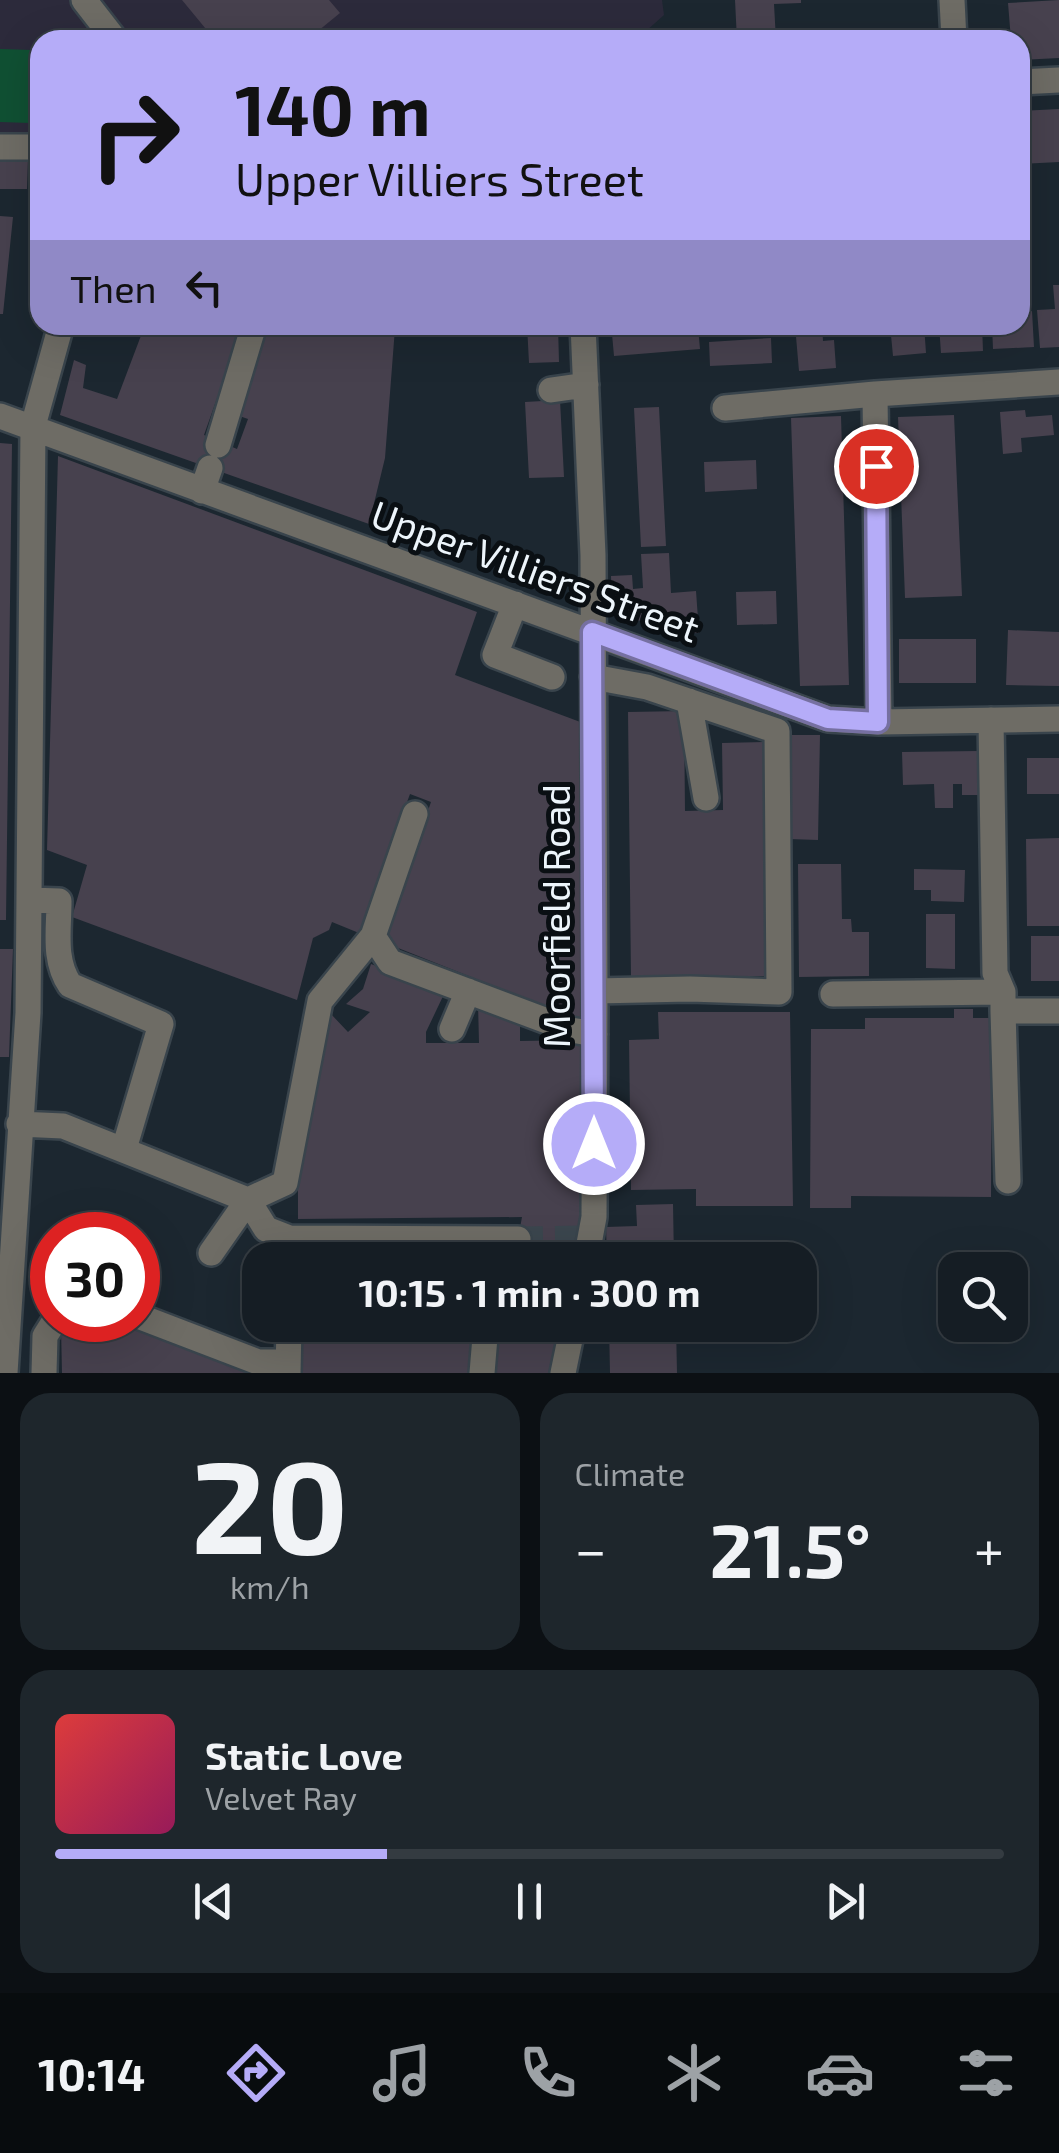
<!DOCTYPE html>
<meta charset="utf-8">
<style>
:root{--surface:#151d24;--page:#1e262c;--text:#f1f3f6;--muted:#9da2a6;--line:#343b41;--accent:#b5acf8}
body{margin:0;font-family:"Exo 2",sans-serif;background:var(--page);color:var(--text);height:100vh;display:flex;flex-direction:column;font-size:38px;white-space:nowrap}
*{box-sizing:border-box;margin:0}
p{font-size:32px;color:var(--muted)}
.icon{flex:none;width:55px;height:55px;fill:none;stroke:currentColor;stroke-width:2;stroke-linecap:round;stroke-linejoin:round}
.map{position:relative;height:1373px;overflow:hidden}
.panel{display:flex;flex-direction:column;gap:20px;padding:20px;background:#0c1014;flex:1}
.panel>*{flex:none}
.hud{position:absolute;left:30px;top:30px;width:1000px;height:305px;border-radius:30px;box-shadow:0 10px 40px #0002,0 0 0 2px var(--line);background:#b5acf8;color:#111;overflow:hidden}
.controls{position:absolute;left:938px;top:1252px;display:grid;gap:20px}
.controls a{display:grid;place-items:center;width:90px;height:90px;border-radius:20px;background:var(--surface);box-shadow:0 10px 40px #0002,0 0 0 2px var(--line);font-size:50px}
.speed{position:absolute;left:30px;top:1212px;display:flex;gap:20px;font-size:50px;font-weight:700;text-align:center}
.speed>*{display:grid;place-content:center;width:130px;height:130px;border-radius:50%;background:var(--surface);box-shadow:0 10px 40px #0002,0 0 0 2px var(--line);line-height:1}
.speed .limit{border:15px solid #d22;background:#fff;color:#111}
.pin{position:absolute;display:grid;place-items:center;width:85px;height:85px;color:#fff;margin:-42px;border:5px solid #fff;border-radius:50%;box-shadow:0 2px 10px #0007}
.me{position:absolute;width:110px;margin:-55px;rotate:0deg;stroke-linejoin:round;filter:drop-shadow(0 0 8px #0008)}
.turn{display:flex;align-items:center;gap:35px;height:210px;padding:0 40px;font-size:45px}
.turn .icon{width:130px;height:130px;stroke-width:2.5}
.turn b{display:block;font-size:70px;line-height:85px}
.then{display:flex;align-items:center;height:95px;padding:0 40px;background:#0003;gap:20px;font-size:38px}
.big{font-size:75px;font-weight:700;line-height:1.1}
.panel .card{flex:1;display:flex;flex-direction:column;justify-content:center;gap:15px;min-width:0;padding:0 35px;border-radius:30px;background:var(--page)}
.panel .dial{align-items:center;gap:0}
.dial b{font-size:130px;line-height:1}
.song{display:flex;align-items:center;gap:30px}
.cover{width:120px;height:120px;border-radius:15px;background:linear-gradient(135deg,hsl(0 70% 55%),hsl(330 70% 35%))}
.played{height:10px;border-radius:5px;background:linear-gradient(90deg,var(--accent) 35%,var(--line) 35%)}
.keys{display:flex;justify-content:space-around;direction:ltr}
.heat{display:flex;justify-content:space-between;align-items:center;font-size:55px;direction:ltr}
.panel .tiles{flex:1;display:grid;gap:20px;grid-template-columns:1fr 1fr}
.card:last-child{grid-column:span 2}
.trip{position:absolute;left:242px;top:1242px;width:575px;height:100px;border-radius:30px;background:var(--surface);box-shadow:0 10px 40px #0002,0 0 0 2px var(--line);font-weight:700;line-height:100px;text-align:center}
.tabs{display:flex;height:160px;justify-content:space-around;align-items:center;background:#080c0e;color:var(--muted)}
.tabs .icon{width:70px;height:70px}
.tabs .current{color:var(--accent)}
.tabs b{font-size:45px;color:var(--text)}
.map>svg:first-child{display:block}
.education{fill:#2c2a3b}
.green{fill:#105033}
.building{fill:#47414e}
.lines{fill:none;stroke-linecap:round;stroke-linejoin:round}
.minor-tunnel{stroke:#3b464e;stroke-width:25;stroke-dasharray:25 12;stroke-linecap:butt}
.minor-casing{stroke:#39444c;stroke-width:30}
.minor{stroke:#6e6c65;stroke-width:25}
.route-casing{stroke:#7670a1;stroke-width:25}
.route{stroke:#b5acf8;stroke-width:18}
.labels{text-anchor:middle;stroke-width:10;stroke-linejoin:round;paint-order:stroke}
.street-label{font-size:38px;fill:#edf5fb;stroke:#0a0f13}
</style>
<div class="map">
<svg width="1059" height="1373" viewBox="0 0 1059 1373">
<rect width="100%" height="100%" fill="#1c2730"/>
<path class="education" d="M0 0H662L664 15 636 40H40V138L0 136Z"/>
<path class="green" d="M0 49 32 50 30 123 0 122Z"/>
<path class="building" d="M182 0H329L340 13 307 40H215Z
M735 0H801V3L774 4 776 40H737Z
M1059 0V58L1020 60V40H1011L1008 3Z
M1059 109V162L1020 164V111Z
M0 158H28L27 189H0Z
M0 216 13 217 3 314H0Z
M1053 285H1059V347L1040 348 1037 310 1055 309Z
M1032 311 1034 347 993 349 992 325H1020V312Z
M145 325H243L204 435 237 449 248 419 228 412 257 325H388L395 328 385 458 369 524 60 415 74 360 86 365 83 388 117 399Z
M527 325H558L559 362 529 363Z
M795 325H822L823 341 834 340 836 368 799 371Z
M890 325H924L926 353 893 356Z
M939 325H982L983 351 941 353Z
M698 327 700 349 614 356 612 334Z
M771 338 772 363 710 366 709 342Z
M560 400 564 477 529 478 525 402Z
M659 407 666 546 641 547 634 408Z
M1025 410 1026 417 1052 415 1054 435 1021 438 1022 452 1003 454 1000 412Z
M954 415 962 596 905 598 898 417Z
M841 416 849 685 800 686 791 418Z
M0 443 12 444 6 920H0Z
M58 456 477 612 455 675 583 723 582 1021 383 942 431 802 410 794 359 933 332 922 329 930 313 938 297 1000 72 917 87 865 47 850Z
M756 460 757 489 705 492 704 462Z
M669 553 671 593 696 591 699 633 671 634 670 619 632 621V611L612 612 611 576 632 575 633 589 643 588 641 554Z
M776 591 777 624 737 625 736 592Z
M1008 630 1059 632V686L1006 685Z
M899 639H976V683H899Z
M684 711 685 811 723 810 722 743 765 742 768 976 631 977 628 712Z
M790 735H820L818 840 789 839Z
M978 751 979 795H962V784H953V808H935L934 784 903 785 902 752Z
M1027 758H1059V794H1027Z
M1059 838V926H1027L1026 839Z
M798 864H841L842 919H851L852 932H869V976L799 977Z
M914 869 965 870 964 902 931 901V890H914Z
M926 914H955V969L926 968Z
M1031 936H1059V981H1031Z
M0 949H13L9 1057H0Z
M371 964 445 992 426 1032V1043H479L478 1003 520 1019V1041L582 1040 589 1218 581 1260H514L522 1217 298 1219V1185L330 1013 348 1032 370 1012 346 1004 363 989Z
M954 1009H973V1018H992L991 1197 851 1196V1208H810L811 1029H865V1018H954Z
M658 1012H790L793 1206H696V1189L631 1190 629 1040 659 1039Z
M673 1204 674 1260H607L606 1227 637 1226 636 1205Z
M298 1255 418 1257V1260H298Z
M298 1325H476L475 1373H299Z
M502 1325H568L558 1373H493Z
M609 1325H676L677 1373H610Z
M148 1327 268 1373H62L61 1328Z"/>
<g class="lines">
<path class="minor-tunnel" d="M518 1239 585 1238"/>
<g class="minor-casing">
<path id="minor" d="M84 0 115 40
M952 0 954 40
M1020 82 1059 80
M0 147H40
M583 325 593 555 595 991 594 1217 586 1260
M551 390 586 385
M725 408 875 394
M0 416 828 719 879 722 1059 719
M218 445 254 325
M202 491 210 468
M515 604 495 655 552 677
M593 677 647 687 777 731 779 992 690 989 595 991
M689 701 706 798
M991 720 995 973 1003 992V1011H1059
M879 722 875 394 1059 382
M415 814 373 936 320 1001 285 1183 248 1200 266 1229 289 1238 518 1239
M30 900 59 901C59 930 53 960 70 985L161 1024 124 1149
M373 936 390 962 571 1030 595 1034
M833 994 1003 992
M1003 1011 1008 1181
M452 1029 468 991
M19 1124 63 1126 248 1200 211 1253
M138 1316 258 1362H288
M5 1373 28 1013 33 426 61 325
M44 1373 45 1336 55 1320
M288 1373 289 1325
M482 1373 486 1325
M563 1373 573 1325"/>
</g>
<use href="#minor" class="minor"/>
</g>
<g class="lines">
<g class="route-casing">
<path id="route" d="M594 1144 592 632 828 719 878 722 876 466"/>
</g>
<use href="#route" class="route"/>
</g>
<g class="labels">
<g class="street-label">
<text transform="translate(535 572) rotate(20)" y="13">Upper Villiers Street</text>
<text transform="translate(557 916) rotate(-90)" y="13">Moorfield Road</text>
</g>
</g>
</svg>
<div class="controls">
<a><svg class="icon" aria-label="search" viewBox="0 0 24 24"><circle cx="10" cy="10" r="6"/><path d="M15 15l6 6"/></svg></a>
</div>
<div class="speed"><div class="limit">30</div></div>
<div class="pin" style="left:876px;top:466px;background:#d93025"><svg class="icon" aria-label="arrive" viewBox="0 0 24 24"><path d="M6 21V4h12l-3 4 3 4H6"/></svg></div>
<svg class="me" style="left:594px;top:1144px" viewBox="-20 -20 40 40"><circle r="17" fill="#b5acf8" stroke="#fff" stroke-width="3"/><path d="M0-11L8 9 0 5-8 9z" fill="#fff"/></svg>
<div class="trip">10:15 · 1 min · 300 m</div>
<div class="hud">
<div class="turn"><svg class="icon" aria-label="right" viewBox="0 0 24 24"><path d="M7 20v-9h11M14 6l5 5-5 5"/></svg><div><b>140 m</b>Upper Villiers Street</div></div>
<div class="then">Then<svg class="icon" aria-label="left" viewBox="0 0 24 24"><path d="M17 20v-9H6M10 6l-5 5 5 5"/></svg></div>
</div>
</div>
<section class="panel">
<div class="tiles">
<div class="card dial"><b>20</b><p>km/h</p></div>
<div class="card"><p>Climate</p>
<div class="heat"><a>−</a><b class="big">21.5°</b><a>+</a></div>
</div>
<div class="card">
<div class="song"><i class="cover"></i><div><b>Static Love</b><p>Velvet Ray</p></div></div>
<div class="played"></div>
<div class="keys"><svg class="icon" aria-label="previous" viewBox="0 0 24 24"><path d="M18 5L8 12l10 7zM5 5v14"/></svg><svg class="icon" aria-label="pause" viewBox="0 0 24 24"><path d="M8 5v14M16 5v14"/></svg><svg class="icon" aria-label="next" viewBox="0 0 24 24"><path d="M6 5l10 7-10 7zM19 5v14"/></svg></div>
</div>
</div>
</section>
<nav class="tabs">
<b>10:14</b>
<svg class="icon current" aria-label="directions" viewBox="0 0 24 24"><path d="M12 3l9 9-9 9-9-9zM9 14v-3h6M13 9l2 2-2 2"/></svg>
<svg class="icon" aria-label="music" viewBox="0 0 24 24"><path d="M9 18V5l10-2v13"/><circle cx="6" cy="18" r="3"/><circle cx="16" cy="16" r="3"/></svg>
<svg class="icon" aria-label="phone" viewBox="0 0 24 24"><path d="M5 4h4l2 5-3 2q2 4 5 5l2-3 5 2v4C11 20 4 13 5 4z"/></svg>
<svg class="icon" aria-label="climate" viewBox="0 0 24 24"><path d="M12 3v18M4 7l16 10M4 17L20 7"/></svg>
<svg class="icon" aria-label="car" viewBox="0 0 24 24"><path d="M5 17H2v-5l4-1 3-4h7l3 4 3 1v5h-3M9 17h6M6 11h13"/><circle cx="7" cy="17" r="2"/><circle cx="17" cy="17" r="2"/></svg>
<svg class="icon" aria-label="filters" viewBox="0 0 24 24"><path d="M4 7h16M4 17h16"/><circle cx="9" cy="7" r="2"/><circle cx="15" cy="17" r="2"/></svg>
</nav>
